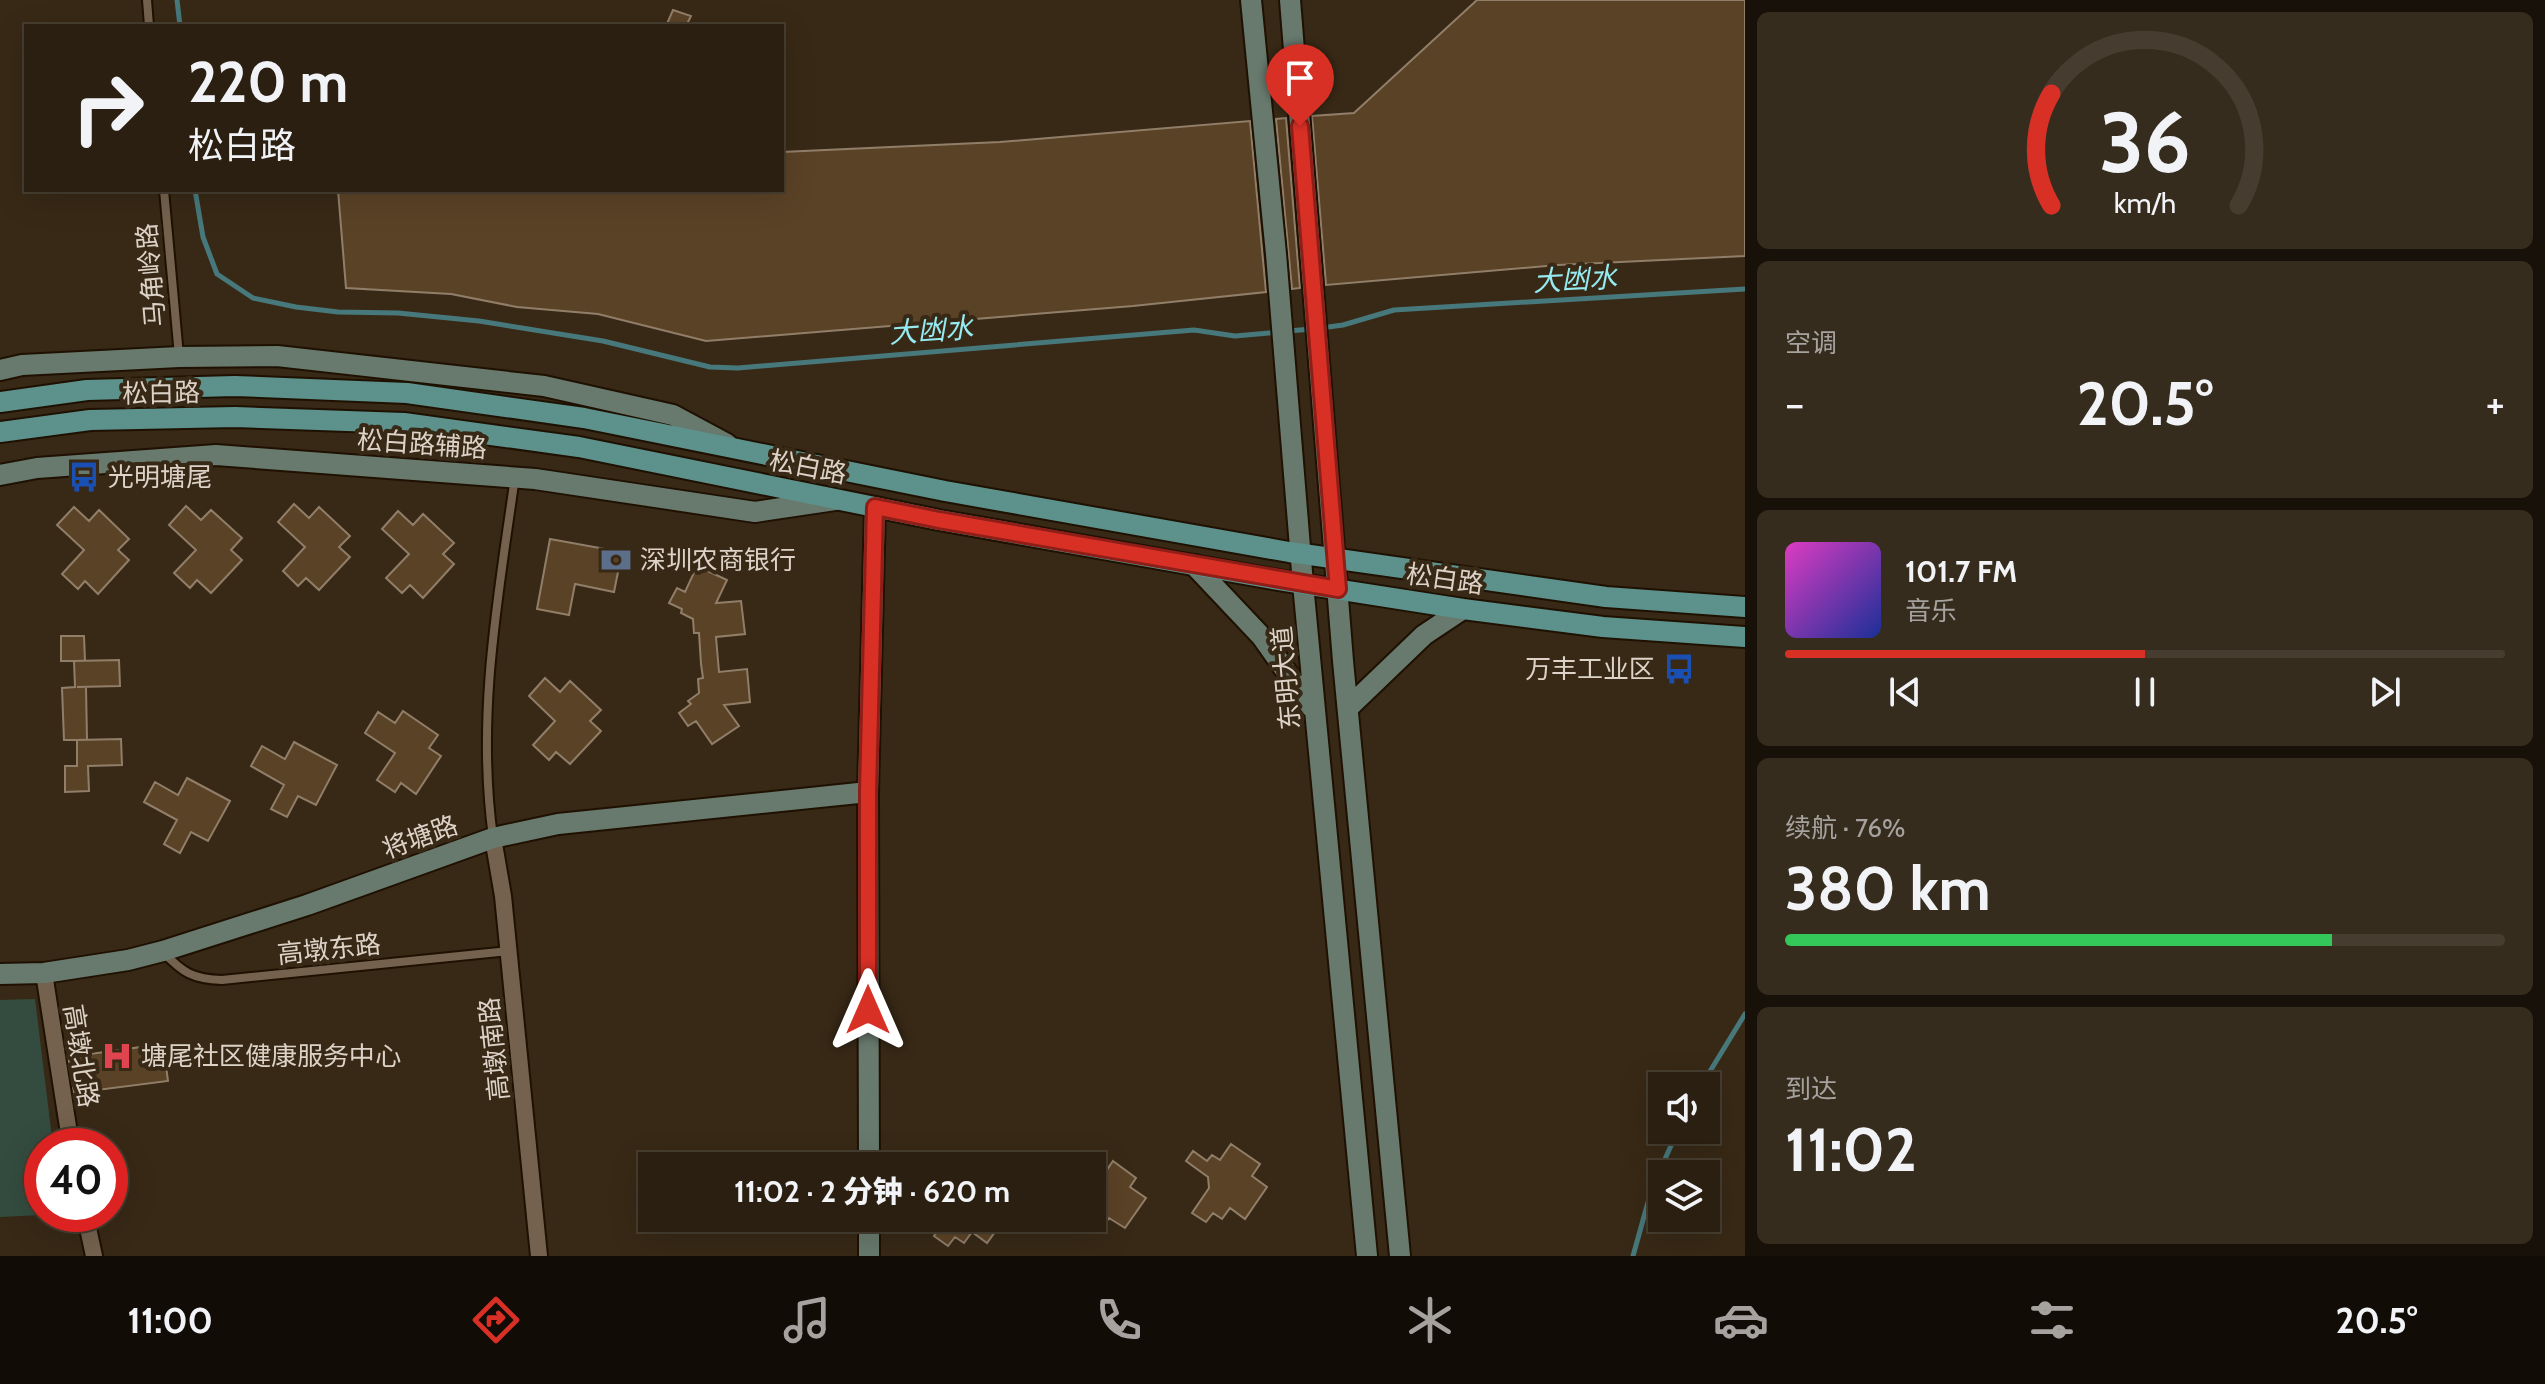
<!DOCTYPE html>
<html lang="zh">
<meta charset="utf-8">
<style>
:root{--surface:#2a1f10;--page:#362c1e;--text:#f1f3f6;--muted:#a5a29f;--line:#463d30;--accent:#d93025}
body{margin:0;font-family:Cabin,"Noto Sans SC",sans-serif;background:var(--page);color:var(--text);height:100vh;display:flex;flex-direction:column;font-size:30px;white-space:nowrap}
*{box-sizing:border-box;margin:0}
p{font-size:26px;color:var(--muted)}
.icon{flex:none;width:44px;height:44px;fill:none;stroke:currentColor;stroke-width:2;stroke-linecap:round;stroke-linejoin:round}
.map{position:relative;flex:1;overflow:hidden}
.side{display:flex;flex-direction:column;gap:12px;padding:12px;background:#171109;width:800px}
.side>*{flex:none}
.hud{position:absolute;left:24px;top:24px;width:760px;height:168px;border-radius:0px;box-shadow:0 8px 32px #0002,0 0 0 2px var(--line);background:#2a1f10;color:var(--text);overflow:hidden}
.fabs{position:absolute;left:1648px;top:1072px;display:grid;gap:16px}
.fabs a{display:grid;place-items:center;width:72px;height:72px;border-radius:0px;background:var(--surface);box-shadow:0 8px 32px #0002,0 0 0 2px var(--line);font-size:40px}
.speed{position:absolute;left:24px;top:1128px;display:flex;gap:16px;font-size:40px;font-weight:700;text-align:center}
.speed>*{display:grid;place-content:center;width:104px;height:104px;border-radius:50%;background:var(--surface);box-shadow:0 8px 32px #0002,0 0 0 2px var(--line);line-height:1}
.speed .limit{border:12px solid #d22;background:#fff;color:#111}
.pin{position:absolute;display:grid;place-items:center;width:68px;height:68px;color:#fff;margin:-82px -34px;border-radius:50% 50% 50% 0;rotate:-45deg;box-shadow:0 0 8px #0007}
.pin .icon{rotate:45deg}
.me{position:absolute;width:88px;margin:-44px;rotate:0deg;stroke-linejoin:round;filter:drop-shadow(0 0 6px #0008)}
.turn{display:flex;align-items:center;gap:28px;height:168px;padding:0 32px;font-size:36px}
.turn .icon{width:104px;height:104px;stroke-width:2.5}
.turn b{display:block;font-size:56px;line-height:68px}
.big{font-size:60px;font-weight:800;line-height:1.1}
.side .tile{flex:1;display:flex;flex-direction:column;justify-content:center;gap:12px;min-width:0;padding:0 28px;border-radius:12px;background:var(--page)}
.side .dial{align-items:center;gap:0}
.dial svg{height:208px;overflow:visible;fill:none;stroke:var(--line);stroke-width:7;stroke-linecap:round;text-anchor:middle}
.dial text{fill:var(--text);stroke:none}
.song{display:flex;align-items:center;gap:24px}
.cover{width:96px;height:96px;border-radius:12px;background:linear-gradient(135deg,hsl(310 70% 55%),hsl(230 70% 35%))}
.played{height:8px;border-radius:4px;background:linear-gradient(90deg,var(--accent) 50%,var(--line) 50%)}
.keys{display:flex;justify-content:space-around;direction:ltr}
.heat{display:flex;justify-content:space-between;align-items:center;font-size:44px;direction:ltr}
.charge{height:12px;border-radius:6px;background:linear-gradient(90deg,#34c759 76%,var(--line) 0)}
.trip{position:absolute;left:638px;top:1152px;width:468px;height:80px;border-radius:0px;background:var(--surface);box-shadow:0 8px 32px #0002,0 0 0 2px var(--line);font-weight:800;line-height:80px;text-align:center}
.dock{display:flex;height:128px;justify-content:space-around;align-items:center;background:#110c06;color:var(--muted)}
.dock .icon{width:56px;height:56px}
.dock .selected{color:var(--accent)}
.dock b{font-size:36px;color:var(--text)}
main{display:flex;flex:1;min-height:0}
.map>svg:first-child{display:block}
.green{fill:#344c40}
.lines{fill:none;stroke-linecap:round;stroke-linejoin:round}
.stream{stroke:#47787b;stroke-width:5}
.building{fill:#5a4226;stroke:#917e69;stroke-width:2}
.lane-casing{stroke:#1f1102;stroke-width:12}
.street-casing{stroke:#1f1102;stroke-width:20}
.secondary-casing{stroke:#1f1102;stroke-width:24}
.primary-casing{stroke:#1f1102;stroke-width:24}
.lane{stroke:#74624e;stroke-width:8}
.street{stroke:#74624e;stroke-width:16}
.secondary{stroke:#68796d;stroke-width:20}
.primary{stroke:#5c918c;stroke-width:20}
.route-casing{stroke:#8d1f18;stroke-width:20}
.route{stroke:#d93025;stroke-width:14}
.labels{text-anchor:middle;stroke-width:8;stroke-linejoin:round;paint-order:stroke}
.street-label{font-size:26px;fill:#dcd2c7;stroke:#382916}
.poi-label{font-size:26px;fill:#dcd2c7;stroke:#382916;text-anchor:start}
.water-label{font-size:28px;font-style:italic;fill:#95ebf1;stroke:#382916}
</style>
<main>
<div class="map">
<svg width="1745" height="1256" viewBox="0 0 1745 1256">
<rect width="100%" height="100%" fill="#382916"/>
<path class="green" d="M35 999 53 1146H42V1214H61L0 1217V1000Z"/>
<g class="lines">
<path class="stream" d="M177 0 180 26
M195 190 203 237 217 274 253 298 296 307 338 312 398 313 479 321 603 341 710 367 738 368 1194 330 1235 336 1279 332
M1321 328 1343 325 1394 310 1745 289
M1289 331 1311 329
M1701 1086 1745 1014
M1633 1256 1652 1188 1678 1130"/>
</g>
<path class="building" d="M1477 0H1745V256L1558 265 1326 285 1312 116 1354 113Z
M673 10 691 16 686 26H666Z
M1286 118 1300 288 1292 289 1276 119Z
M1250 121 1266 292 1133 306 706 341 598 314 517 307 451 294 346 288 338 190H782V152L1000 142Z
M294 504 309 518 319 507 350 536 339 547 350 557 319 590 306 578 298 586 283 571 305 547 278 522Z
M186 506 201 520 211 510 242 538 231 550 242 560 211 593 197 580 190 588 174 573 196 550 169 525Z
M74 507 89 521 99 510 129 539 118 550 129 560 98 594 85 581 78 589 62 574 84 550 57 525Z
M398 511 413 525 423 514 454 543 443 554 454 564 423 598 410 585 402 593 386 578 409 554 382 529Z
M550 539 622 552 614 592 575 584 569 615 537 609Z
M697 566 727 580 716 603 741 601 745 634 716 637 719 672 747 669 750 702 724 705 739 726 712 744 696 721 688 726 679 713 691 704 688 701 699 693 698 679 703 678 701 664 699 633H694L693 619 681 613 682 609 669 603 677 588 685 592Z
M61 636H84L85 661H61Z
M119 660 120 686 77 687H86L87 740H64L62 688 75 687 74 661Z
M545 678 560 692 570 681 601 710 590 721 601 731 570 764 556 752 549 760 533 745 555 721 529 696Z
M403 711 438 735 429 748 441 756 416 794 401 783 395 792 377 780 395 753 365 733 378 712 395 723Z
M121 739 122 765 88 766 89 791 65 792V766H77V740Z
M294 742 337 765 316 805 298 796 287 817 271 809 284 785 251 766 262 746 285 759Z
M187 778 230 801 208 841 191 832 180 853 164 844 177 820 144 802 155 782 178 795Z
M163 1044 168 1081 74 1093 68 1057Z
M1231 1144 1260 1164 1252 1176 1267 1187 1245 1219 1230 1208 1222 1219 1213 1213 1206 1222 1192 1213 1209 1188 1208 1177 1186 1161 1193 1151 1207 1161 1212 1155 1220 1160Z
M1113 1161 1136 1178 1130 1187 1146 1198 1125 1228 1109 1218 1101 1229 1092 1223 1085 1232 1065 1218H1092V1165L1104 1174Z
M947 1218H1005L987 1243 972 1232 964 1243 955 1237 948 1246 934 1236Z"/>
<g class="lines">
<g class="lane-casing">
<path id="lane" d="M147 0 149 26
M164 190 179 356
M493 837C476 716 498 597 515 477
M163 952C183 973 193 979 222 980L509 951"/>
</g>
<g class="street-casing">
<path id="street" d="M493 838 503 896 539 1256
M44 973 71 1146
M85 1214 94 1256"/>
</g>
<g class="secondary-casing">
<path id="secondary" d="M1251 0 1276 254 1303 584 1367 1256
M1290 0 1343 661 1400 1256
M0 370 22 365 179 357 277 356 544 386 673 415 727 444
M0 475 37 468 216 455 535 479 755 512 835 500
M1194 565 1262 637 1312 708
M1348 708 1424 635 1463 609
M0 974 44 973 128 960 163 951 307 905 493 838 558 824 868 792
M869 1166 868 792 875 507
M869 1218V1256"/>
</g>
<g class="primary-casing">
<path id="primary" d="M0 402 87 390 235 386 407 393 584 418 945 491 1289 552 1606 597 1745 607
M0 432 90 420 235 417 404 423 579 447 939 520 1284 581 1463 609 1603 627 1745 637"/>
</g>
<use href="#lane" class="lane"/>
<use href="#street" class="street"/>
<use href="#secondary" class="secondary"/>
<use href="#primary" class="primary"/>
</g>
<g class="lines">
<g class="route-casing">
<path id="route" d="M868 1010V792L875 507 939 520 1338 589 1300 126"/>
</g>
<use href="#route" class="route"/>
</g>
<defs>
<g id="bus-bare" transform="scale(2.4)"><path d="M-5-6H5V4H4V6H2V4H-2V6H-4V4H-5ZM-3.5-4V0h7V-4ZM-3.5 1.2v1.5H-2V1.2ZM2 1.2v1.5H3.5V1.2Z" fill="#1a4fb4" stroke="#382916" stroke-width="2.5" paint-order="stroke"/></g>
<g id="bank-bare" transform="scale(2.4)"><path d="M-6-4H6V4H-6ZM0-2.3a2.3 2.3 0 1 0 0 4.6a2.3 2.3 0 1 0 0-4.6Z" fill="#5c6f8a" stroke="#382916" stroke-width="2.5" paint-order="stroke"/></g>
<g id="hospital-bare" transform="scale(2.4)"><path d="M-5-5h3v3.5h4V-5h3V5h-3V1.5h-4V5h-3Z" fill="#e0444e" stroke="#382916" stroke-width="2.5" paint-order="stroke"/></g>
</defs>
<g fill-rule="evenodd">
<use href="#bus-bare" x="84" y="477"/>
<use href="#bank-bare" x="616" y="560"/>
<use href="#bus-bare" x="1679" y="669"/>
<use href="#hospital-bare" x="117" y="1056"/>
</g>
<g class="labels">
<g class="street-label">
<text transform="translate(151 275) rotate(-95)" y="9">马角岭路</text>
<text transform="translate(161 393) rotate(-1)" y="9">松白路</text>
<text transform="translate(422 444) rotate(4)" y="9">松白路辅路</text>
<text transform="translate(808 467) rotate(11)" y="9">松白路</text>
<text transform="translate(1445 579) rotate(8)" y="9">松白路</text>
<text transform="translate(1286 678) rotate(-95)" y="9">东明大道</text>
<text transform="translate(420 837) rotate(-20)" y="9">将塘路</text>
<text transform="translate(329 949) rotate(-6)" y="9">高墩东路</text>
<text transform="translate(494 1049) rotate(-96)" y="9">高墩南路</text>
<text transform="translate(81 1056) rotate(81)" y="9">高墩北路</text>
</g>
<g class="poi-label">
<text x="108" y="486">光明塘尾</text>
<text x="640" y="569">深圳农商银行</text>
<text x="1655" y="678" text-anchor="end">万丰工业区</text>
<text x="141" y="1065">塘尾社区健康服务中心</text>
</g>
<g class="water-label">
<text transform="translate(1575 279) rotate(-3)" y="10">大凼水</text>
<text transform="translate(931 330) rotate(-4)" y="10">大凼水</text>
</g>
</g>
</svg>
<div class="fabs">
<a><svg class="icon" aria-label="sound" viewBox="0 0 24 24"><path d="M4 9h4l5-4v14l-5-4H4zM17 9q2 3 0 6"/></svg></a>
<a><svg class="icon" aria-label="layers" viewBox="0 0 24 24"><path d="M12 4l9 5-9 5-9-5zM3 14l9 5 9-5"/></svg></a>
</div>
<div class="speed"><div class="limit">40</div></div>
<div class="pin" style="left:1300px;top:126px;background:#d93025"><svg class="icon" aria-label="arrive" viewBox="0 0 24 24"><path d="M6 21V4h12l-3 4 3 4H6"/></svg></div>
<svg class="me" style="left:868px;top:1010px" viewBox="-20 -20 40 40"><path d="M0-17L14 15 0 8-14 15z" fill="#d93025" stroke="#fff" stroke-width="4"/></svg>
<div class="trip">11:02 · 2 分钟 · 620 m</div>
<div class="hud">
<div class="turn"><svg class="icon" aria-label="right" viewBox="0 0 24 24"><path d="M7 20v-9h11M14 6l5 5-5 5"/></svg><div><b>220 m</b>松白路</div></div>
</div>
</div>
<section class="side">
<div class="tile dial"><svg viewBox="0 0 100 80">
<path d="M14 69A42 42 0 1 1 86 69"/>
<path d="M14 69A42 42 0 0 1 14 26" stroke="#d93025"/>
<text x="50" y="56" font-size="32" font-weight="700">36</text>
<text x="50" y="72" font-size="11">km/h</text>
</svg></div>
<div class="tile"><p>空调</p>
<div class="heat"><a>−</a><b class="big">20.5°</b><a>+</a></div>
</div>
<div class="tile">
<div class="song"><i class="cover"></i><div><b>101.7 FM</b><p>音乐</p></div></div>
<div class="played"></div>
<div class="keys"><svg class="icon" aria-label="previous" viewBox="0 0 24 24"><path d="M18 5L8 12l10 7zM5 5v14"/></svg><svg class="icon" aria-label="pause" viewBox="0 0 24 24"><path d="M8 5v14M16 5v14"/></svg><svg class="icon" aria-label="next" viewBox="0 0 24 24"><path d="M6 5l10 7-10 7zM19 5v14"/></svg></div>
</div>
<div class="tile"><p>续航 · 76%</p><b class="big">380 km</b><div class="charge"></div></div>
<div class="tile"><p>到达</p><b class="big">11:02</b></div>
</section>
</main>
<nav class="dock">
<b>11:00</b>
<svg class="icon selected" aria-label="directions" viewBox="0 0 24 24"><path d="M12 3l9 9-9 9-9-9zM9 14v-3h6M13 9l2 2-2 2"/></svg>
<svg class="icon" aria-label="music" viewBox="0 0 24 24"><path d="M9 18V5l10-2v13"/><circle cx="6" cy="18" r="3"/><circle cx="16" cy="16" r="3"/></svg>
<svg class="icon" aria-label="phone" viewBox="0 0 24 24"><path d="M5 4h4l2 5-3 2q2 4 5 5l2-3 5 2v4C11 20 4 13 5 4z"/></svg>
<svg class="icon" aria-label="climate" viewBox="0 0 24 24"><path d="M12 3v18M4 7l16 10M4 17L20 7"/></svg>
<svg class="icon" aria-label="car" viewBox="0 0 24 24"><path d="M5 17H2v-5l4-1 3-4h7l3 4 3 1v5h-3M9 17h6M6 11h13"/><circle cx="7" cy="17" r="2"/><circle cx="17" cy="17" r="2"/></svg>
<svg class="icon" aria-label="filters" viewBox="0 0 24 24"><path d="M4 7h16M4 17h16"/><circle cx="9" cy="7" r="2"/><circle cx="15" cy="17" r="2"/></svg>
<b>20.5°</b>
</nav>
